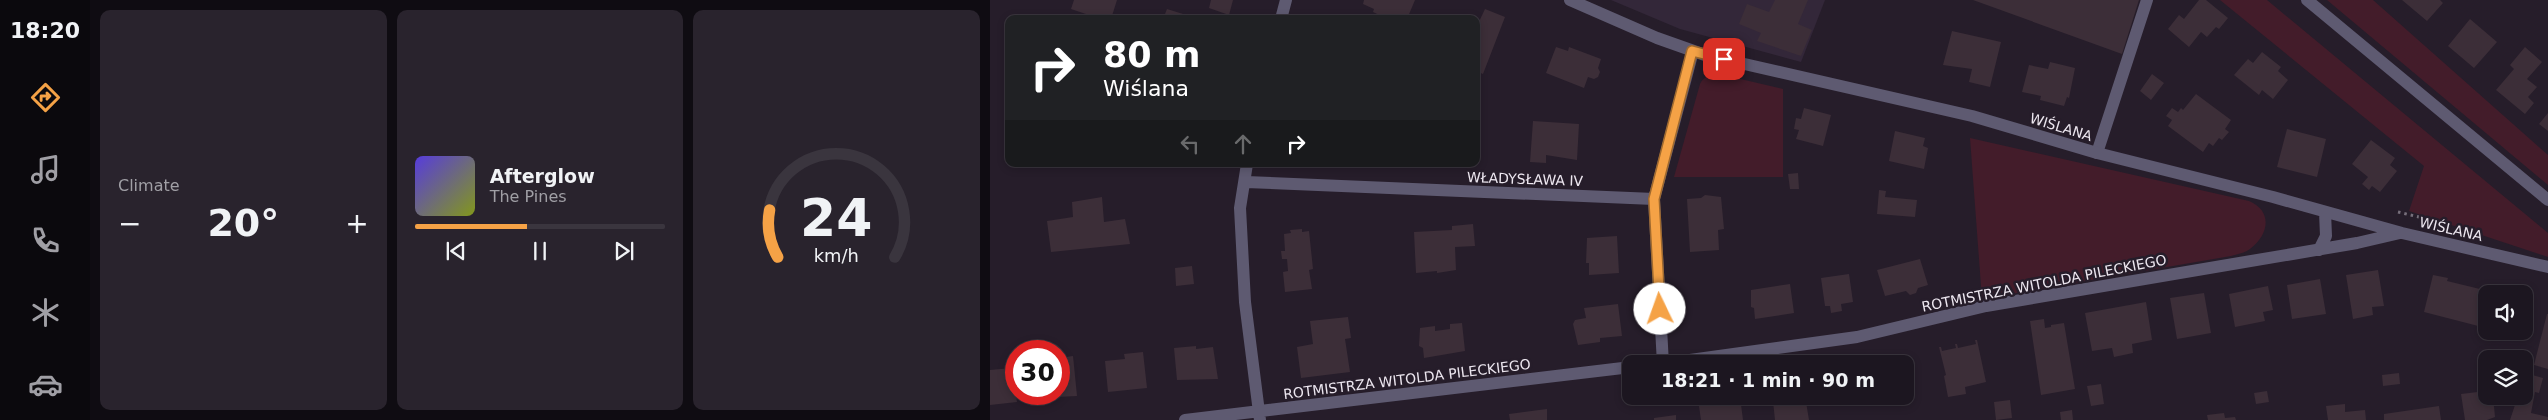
<!DOCTYPE html>
<meta charset="utf-8">
<style>
:root{--surface:#1c1620;--page:#29232d;--text:#f1f3f6;--muted:#a09fa5;--line:#3a353e;--accent:#f5a246}
body{margin:0;font-family:"DejaVu Sans",sans-serif;background:var(--page);color:var(--text);height:100vh;display:flex;flex-direction:column;font-size:19px;white-space:nowrap}
*{box-sizing:border-box;margin:0}
p{font-size:16px;color:var(--muted)}
.icon{flex:none;width:28px;height:28px;fill:none;stroke:currentColor;stroke-width:2;stroke-linecap:round;stroke-linejoin:round}
.map{position:relative;flex:1;overflow:hidden}
.details{display:flex;flex-direction:column;gap:10px;padding:10px;background:#0f0c12;width:900px}
.details>*{flex:none}
.guide{position:absolute;left:15px;top:15px;width:475px;height:152px;border-radius:10px;box-shadow:0 2px 8px #0003,0 0 0 1px var(--line);background:#202124;color:#fff;overflow:hidden}
.fabs{position:absolute;left:1488px;top:285px;display:grid;gap:10px}
.fabs a{display:grid;place-items:center;width:55px;height:55px;border-radius:10px;background:var(--surface);box-shadow:0 2px 8px #0003,0 0 0 1px var(--line);font-size:25px}
.speed{position:absolute;left:15px;top:340px;display:flex;gap:10px;font-size:25px;font-weight:700;text-align:center}
.speed>*{display:grid;place-content:center;width:65px;height:65px;border-radius:50%;background:var(--surface);box-shadow:0 2px 8px #0003,0 0 0 1px var(--line);line-height:1}
.speed .limit{border:8px solid #d22;background:#fff;color:#111}
.pin{position:absolute;display:grid;place-items:center;width:42px;height:42px;color:#fff;margin:-21px;border-radius:10px;box-shadow:0 2px 8px #0006}
.me{position:absolute;width:55px;margin:-28px;rotate:357deg;stroke-linejoin:round;filter:drop-shadow(0 0 4px #0008)}
.turn{display:flex;align-items:center;gap:18px;height:105px;padding:0 15px;font-size:22px}
.turn .icon{width:65px;height:65px;stroke-width:2.5}
.turn b{display:block;font-size:35px;line-height:42px}
.lanes{display:flex;align-items:center;height:48px;padding:0 15px;background:#0003;justify-content:center;gap:25px;direction:ltr}
.lanes .off{opacity:.35}
.big{font-size:38px;font-weight:800;line-height:1.1}
.details .widget{flex:1;display:flex;flex-direction:column;justify-content:center;gap:8px;min-width:0;padding:0 18px;border-radius:10px;background:var(--page)}
.details .dial{align-items:center;gap:0}
.dial svg{height:130px;overflow:visible;fill:none;stroke:var(--line);stroke-width:7;stroke-linecap:round;text-anchor:middle}
.dial text{fill:var(--text);stroke:none}
.song{display:flex;align-items:center;gap:15px}
.cover{width:60px;height:60px;border-radius:8px;background:linear-gradient(135deg,hsl(250 70% 55%),hsl(70 70% 35%))}
.played{height:5px;border-radius:2px;background:linear-gradient(90deg,var(--accent) 45%,var(--line) 45%)}
.keys{display:flex;justify-content:space-around;direction:ltr}
.heat{display:flex;justify-content:space-between;align-items:center;font-size:28px;direction:ltr}
.details .tiles{flex:1;display:grid;gap:10px;grid-template-columns:repeat(3,1fr)}
.trip{position:absolute;left:632px;top:355px;width:292px;height:50px;border-radius:10px;background:var(--surface);box-shadow:0 2px 8px #0003,0 0 0 1px var(--line);font-weight:800;line-height:50px;text-align:center}
main{display:flex;flex:1;min-height:0}
.tabs{display:flex;flex-direction:column;width:90px;justify-content:space-around;align-items:center;background:#0b090d;color:var(--muted)}
.tabs .icon{width:35px;height:35px}
.tabs .selected{color:var(--accent)}
.tabs b{font-size:22px;color:var(--text)}
.map>svg:first-child{display:block}
.built{fill:#332739}
.green{fill:#431c2a}
.building{fill:#3c2e38}
.lines{fill:none;stroke-linecap:round;stroke-linejoin:round}
.path{stroke:#776f7b;stroke-width:3;stroke-dasharray:2.5 4;stroke-linecap:butt}
.service{stroke:#5e5a71;stroke-width:12}
.minor{stroke:#5e5a71;stroke-width:12}
.tertiary{stroke:#5e5a71;stroke-width:12}
.route-casing{stroke:#9f692e;stroke-width:12}
.route{stroke:#f5a246;stroke-width:9}
.labels{text-anchor:middle;stroke-width:5;stroke-linejoin:round;paint-order:stroke}
.street-label{font-size:14px;fill:#ece6ef;stroke:#261d2a}
</style>
<main>
<nav class="tabs">
<b>18:20</b>
<svg class="icon selected" aria-label="directions" viewBox="0 0 24 24"><path d="M12 3l9 9-9 9-9-9zM9 14v-3h6M13 9l2 2-2 2"/></svg>
<svg class="icon" aria-label="music" viewBox="0 0 24 24"><path d="M9 18V5l10-2v13"/><circle cx="6" cy="18" r="3"/><circle cx="16" cy="16" r="3"/></svg>
<svg class="icon" aria-label="phone" viewBox="0 0 24 24"><path d="M5 4h4l2 5-3 2q2 4 5 5l2-3 5 2v4C11 20 4 13 5 4z"/></svg>
<svg class="icon" aria-label="climate" viewBox="0 0 24 24"><path d="M12 3v18M4 7l16 10M4 17L20 7"/></svg>
<svg class="icon" aria-label="car" viewBox="0 0 24 24"><path d="M5 17H2v-5l4-1 3-4h7l3 4 3 1v5h-3M9 17h6M6 11h13"/><circle cx="7" cy="17" r="2"/><circle cx="17" cy="17" r="2"/></svg>
</nav>
<section class="details">
<div class="tiles">
<div class="widget"><p>Climate</p>
<div class="heat"><a>−</a><b class="big">20°</b><a>+</a></div>
</div>
<div class="widget">
<div class="song"><i class="cover"></i><div><b>Afterglow</b><p>The Pines</p></div></div>
<div class="played"></div>
<div class="keys"><svg class="icon" aria-label="previous" viewBox="0 0 24 24"><path d="M18 5L8 12l10 7zM5 5v14"/></svg><svg class="icon" aria-label="pause" viewBox="0 0 24 24"><path d="M8 5v14M16 5v14"/></svg><svg class="icon" aria-label="next" viewBox="0 0 24 24"><path d="M6 5l10 7-10 7zM19 5v14"/></svg></div>
</div>
<div class="widget dial"><svg viewBox="0 0 100 80">
<path d="M14 69A42 42 0 1 1 86 69"/>
<path d="M14 69A42 42 0 0 1 9 40" stroke="#f5a246"/>
<text x="50" y="56" font-size="32" font-weight="700">24</text>
<text x="50" y="72" font-size="11">km/h</text>
</svg></div>
</div>
</section>
<div class="map">
<svg width="1558" height="420" viewBox="0 0 1558 420">
<rect width="100%" height="100%" fill="#261d2a"/>
<path class="built" d="M621 0H835L811 62 690 29Z"/>
<path class="green" d="M1230 0H1277L1558 233V257L1419 211 1434 166Z
M1337 0H1383L1558 155V185Z
M729 74 793 89V177H684L710 84C714 76 720 75 729 74Z
M980 138 1259 201C1283 211 1279 235 1260 249 1255 253 1247 254 1241 256L992 299Z"/>
<path class="building" d="M84 0H127L121 19H111L81 9Z
M221 0H243L239 15 219 8Z
M374 0H425L417 19 404 17 398 19 383 12 384 9 373 4Z
M785 0H818L808 24 822 30 811 56 767 41 771 33 749 24 757 4 779 12Z
M983 0H1149L1132 54Z
M1209 0H1216L1238 18 1229 29 1226 27 1217 37 1211 32 1199 47 1178 29 1189 15 1194 19Z
M1412 0H1450L1453 3 1437 21Z
M177 9 206 18V19H173Z
M495 9 515 17 493 74 486 71V28Z
M1480 19 1507 42 1484 68 1458 46Z
M962 31 1011 42 1000 87 979 82 982 69 953 65Z
M566 47 578 51 579 47 611 59 608 68 610 72 608 77 604 79 598 77 594 88 556 73Z
M1535 47 1552 62 1537 79 1547 87 1538 97 1544 103 1535 114 1506 90 1524 69 1520 65Z
M1272 52 1291 67 1288 71 1298 80 1283 99 1272 90 1269 95 1244 75 1258 59 1263 63Z
M1060 62 1085 68 1079 98 1077 97 1074 106 1050 100 1051 96 1032 92 1039 65 1058 69Z
M1162 74 1174 83 1161 100 1150 91Z
M1206 94 1241 120 1235 129 1239 132 1232 140 1229 138 1223 146 1219 143 1213 152 1178 126 1182 120 1176 116 1182 108 1188 112 1191 108 1193 110Z
M814 108 841 115 833 146 806 139 809 130 804 129 806 118 811 119Z
M1558 113V131L1549 124Z
M543 121 589 124 587 160 556 155V163L540 162Z
M1297 129 1336 139 1327 177 1287 167Z
M905 131 935 138 933 146 938 148 934 169 899 161Z
M1381 140 1405 158 1400 165 1407 171 1390 192 1382 186 1379 190 1372 184 1378 177 1362 164Z
M808 173 809 189H800L798 174Z
M889 190 896 191 895 197 927 200 925 217 887 214Z
M715 195 731 197 734 229 728 230 729 250 700 252 697 199 711 198Z
M112 197 114 222 135 219 140 244 61 252 57 221 83 217 82 202Z
M483 224 485 246 465 247 466 270 447 273V271L426 273 424 232 462 230V226Z
M312 229V232L319 231 323 269 319 270 322 289 295 292 293 272 298 271 297 259H292L291 251H295L294 234 301 233 300 230Z
M627 236 629 273 599 275V263H596L597 238Z
M930 259 938 285 928 288 926 293 920 295 916 291 895 296 887 270Z
M202 266 204 284 186 286 185 268Z
M1388 270 1394 306 1382 307 1383 315 1363 319 1356 275Z
M859 274 863 302 851 304 852 311 841 313 840 306H835L831 278Z
M1443 275 1458 278 1457 281 1494 290V287L1509 291 1508 294H1496V328L1434 312Z
M1330 279 1336 314 1302 319 1297 285Z
M800 284 804 313 765 319 764 308 761 307V290Z
M1278 286 1283 310 1273 312 1275 321 1245 327 1239 294Z
M1214 293 1221 333 1187 339 1180 298Z
M1156 302 1162 340 1142 344 1143 353 1124 357 1122 348 1102 351 1095 313Z
M628 304 632 336 610 338V342L588 345 583 324 585 320 596 318 594 308Z
M1557 314H1558V369L1544 365Z
M358 317 361 338 355 339 360 372 311 378 307 347 323 344 320 321Z
M1054 319 1055 328 1061 327V325L1074 323 1085 389 1051 395 1040 321Z
M472 323 475 351 434 358 433 348 429 346 430 328 445 326V331L460 329V324Z
M985 340H987L996 382 975 387 976 394 958 397 954 376 956 375 949 347H951L952 351 966 348 965 344H967L968 348 986 344Z
M206 346V349L223 347 228 379 187 380 184 348Z
M153 352 157 388 118 392 115 361 135 359 134 354Z
M83 356 87 396 47 398 46 394H69V358Z
M22 368 27 402 0 405V370Z
M1409 373 1410 384 1393 386 1392 375Z
M1539 374 1553 378 1549 393 1545 392 1541 413 1558 417V420H1520L1528 396H1534V384Z
M1111 384 1114 404 1101 406 1097 386Z
M1277 391 1279 402 1266 404 1264 393Z
M1496 391V396H1503L1505 417 1497 420H1475L1471 394Z
M774 396H815L819 420H785L783 401 775 402Z
M750 397 753 420H711L709 406H729V400Z
M1020 400 1022 418 1006 420 1004 402Z
M1355 404V412L1375 410 1376 420H1338L1336 406Z
M1449 406 1451 420H1394V414Z
M557 409V420H520L519 414Z
M1082 410 1083 420H1071L1070 412Z
M1234 413 1235 418 1245 417 1246 420H1218L1217 415Z
M686 415V420H664V418Z"/>
<g class="lines">
<path class="path" d="M1408 212 1429 217"/>
<path class="service" d="M1107 153 1157 0"/>
<path class="minor" d="M580 0 667 38 715 55 982 116 1107 153 1283 197 1412 233 1558 267
M291 19 296 0
M257 164 250 208 255 302 270 420
M256 182 664 199
M1329 250 1336 236 1335 212
M671 364 867 337 996 306 1367 243 1410 233
M673 364 664 199 703 51
M195 420 641 367"/>
<path class="tertiary" d="M1317 0 1558 200"/>
</g>
<g class="lines">
<g class="route-casing">
<path id="route" d="M670 309 664 199 702 51 734 59"/>
</g>
<use href="#route" class="route"/>
</g>
<g class="labels">
<g class="street-label">
<text transform="translate(1071 127) rotate(17)" y="5">WIŚLANA</text>
<text transform="translate(535 179) rotate(2)" y="5">WŁADYSŁAWA IV</text>
<text transform="translate(1461 229) rotate(13)" y="5">WIŚLANA</text>
<text transform="translate(1054 283) rotate(-11)" y="5">ROTMISTRZA WITOLDA PILECKIEGO</text>
<text transform="translate(417 379) rotate(-7)" y="5">ROTMISTRZA WITOLDA PILECKIEGO</text>
</g>
</g>
</svg>
<div class="fabs">
<a><svg class="icon" aria-label="sound" viewBox="0 0 24 24"><path d="M4 9h4l5-4v14l-5-4H4zM17 9q2 3 0 6"/></svg></a>
<a><svg class="icon" aria-label="layers" viewBox="0 0 24 24"><path d="M12 4l9 5-9 5-9-5zM3 14l9 5 9-5"/></svg></a>
</div>
<div class="speed"><div class="limit">30</div></div>
<div class="pin" style="left:734px;top:59px;background:#d93025"><svg class="icon" aria-label="arrive" viewBox="0 0 24 24"><path d="M6 21V4h12l-3 4 3 4H6"/></svg></div>
<svg class="me" style="left:670px;top:309px" viewBox="-20 -20 40 40"><circle r="19" fill="#fff"/><path d="M0-13L10 11 0 6-10 11z" fill="#f5a246"/></svg>
<div class="trip">18:21 · 1 min · 90 m</div>
<div class="guide">
<div class="turn"><svg class="icon" aria-label="right" viewBox="0 0 24 24"><path d="M7 20v-9h11M14 6l5 5-5 5"/></svg><div><b>80 m</b>Wiślana</div></div>
<div class="lanes"><svg class="icon off" aria-label="left" viewBox="0 0 24 24"><path d="M17 20v-9H6M10 6l-5 5 5 5"/></svg><svg class="icon off" aria-label="ahead" viewBox="0 0 24 24"><path d="M12 20V5M6 11l6-6 6 6"/></svg><svg class="icon" aria-label="right" viewBox="0 0 24 24"><path d="M7 20v-9h11M14 6l5 5-5 5"/></svg></div>
</div>
</div>
</main>
